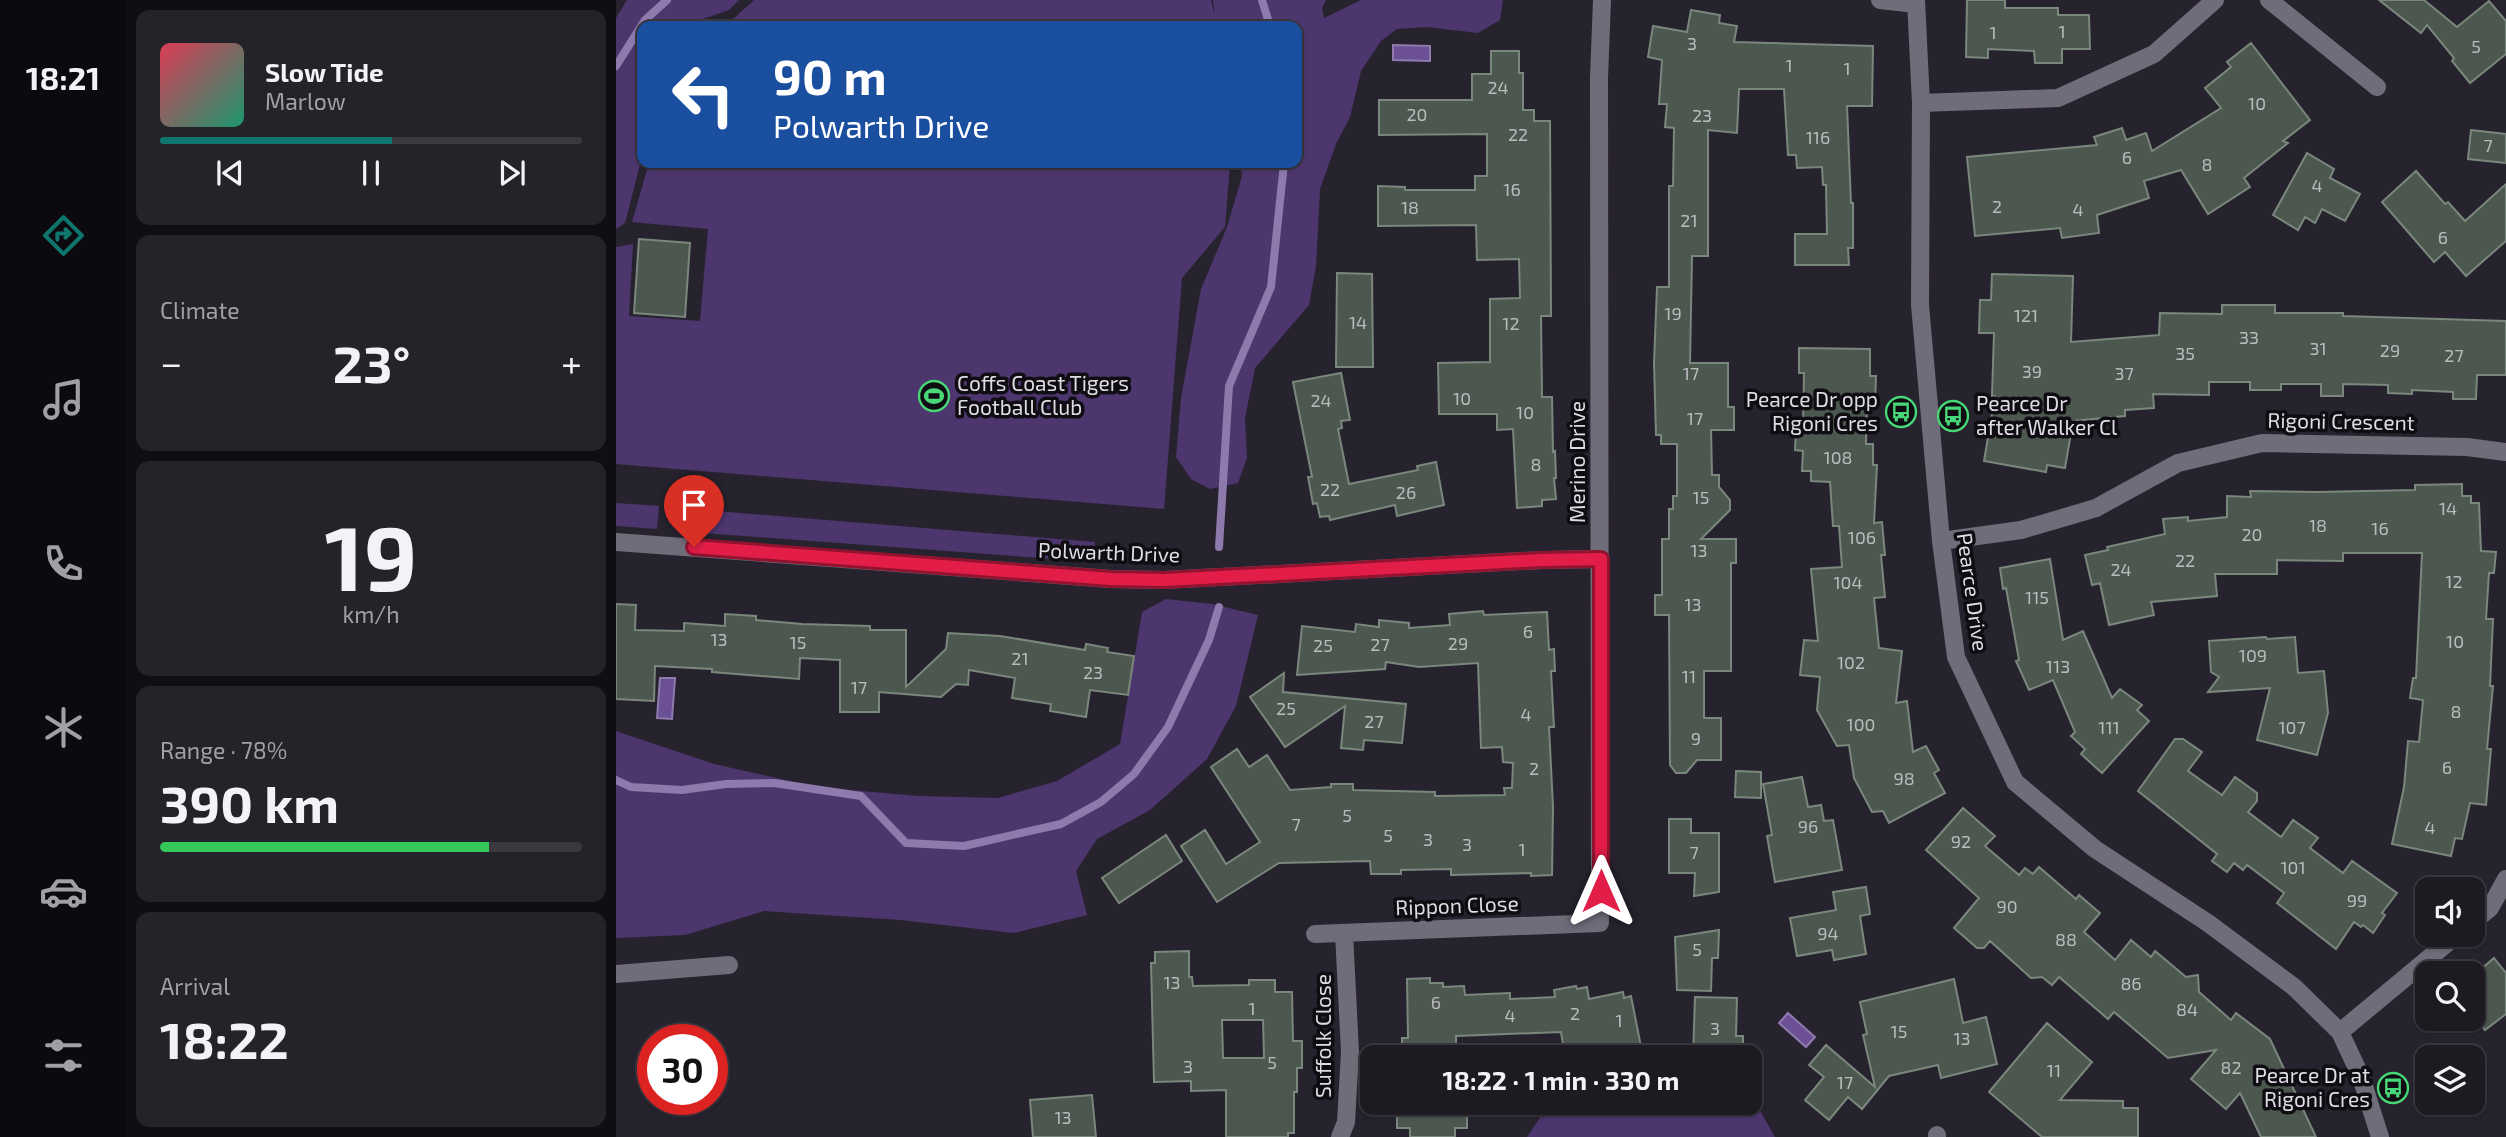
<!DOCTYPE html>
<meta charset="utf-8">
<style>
:root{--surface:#1d1a22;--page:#25232a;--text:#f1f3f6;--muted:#a0a1a5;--line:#3b3840;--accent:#0f766e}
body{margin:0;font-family:"Exo 2",sans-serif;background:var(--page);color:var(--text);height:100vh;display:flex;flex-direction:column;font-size:26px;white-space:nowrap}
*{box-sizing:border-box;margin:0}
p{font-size:23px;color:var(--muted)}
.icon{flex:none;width:38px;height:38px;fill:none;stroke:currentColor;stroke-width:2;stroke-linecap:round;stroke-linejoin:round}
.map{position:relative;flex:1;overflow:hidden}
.sheet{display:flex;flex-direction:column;gap:10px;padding:10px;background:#100e13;width:490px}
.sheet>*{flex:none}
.top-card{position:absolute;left:21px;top:21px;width:665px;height:147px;border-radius:14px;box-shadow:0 2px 5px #0004,0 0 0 2px var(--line);background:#1a4fa0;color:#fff;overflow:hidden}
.controls{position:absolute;left:1799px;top:877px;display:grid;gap:14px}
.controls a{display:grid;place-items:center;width:70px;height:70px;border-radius:14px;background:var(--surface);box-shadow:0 2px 5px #0004,0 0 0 2px var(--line);font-size:35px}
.speed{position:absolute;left:21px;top:1024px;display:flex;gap:14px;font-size:35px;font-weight:700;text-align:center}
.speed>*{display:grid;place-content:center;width:91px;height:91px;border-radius:50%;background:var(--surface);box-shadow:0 2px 5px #0004,0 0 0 2px var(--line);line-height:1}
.speed .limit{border:10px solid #d22;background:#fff;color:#111}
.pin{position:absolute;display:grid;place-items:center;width:60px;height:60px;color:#fff;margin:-72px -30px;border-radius:50% 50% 50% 0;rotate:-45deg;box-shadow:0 0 7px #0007}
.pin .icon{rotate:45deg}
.me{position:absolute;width:77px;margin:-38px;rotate:0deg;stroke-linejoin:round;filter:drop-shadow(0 0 5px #0008)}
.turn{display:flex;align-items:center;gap:24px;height:147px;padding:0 21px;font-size:32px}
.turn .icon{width:91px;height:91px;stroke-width:2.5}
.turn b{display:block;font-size:49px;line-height:60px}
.big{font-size:52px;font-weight:700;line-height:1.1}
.sheet .tile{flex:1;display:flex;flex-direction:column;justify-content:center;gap:10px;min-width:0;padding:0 24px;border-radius:14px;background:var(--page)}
.sheet .dial{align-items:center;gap:0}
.dial b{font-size:91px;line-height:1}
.song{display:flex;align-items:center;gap:21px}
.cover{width:84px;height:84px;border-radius:10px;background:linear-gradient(135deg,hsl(350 70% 55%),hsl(160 70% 35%))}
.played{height:7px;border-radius:4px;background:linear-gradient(90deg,var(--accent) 55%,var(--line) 55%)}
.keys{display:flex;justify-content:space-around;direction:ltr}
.heat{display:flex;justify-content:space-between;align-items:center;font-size:38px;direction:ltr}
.charge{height:10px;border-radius:5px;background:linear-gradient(90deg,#34c759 78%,var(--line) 0)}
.trip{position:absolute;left:744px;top:1045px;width:402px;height:70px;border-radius:14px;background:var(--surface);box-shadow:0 2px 5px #0004,0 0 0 2px var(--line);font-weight:700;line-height:70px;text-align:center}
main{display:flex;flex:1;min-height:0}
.menu{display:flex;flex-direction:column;width:126px;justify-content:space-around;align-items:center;background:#0c0a0e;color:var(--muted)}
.menu .icon{width:49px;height:49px}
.menu .selected{color:var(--accent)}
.menu b{font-size:32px;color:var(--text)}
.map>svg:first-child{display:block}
.green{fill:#4d366e}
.water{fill:#6c5096;stroke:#8e7aad;stroke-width:2}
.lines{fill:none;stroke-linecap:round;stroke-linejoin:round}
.stream{stroke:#8e7aad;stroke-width:8}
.building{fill:#4c584f;stroke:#7a877c;stroke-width:2;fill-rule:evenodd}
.minor{stroke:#706c79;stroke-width:18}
.route-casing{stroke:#92132f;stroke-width:18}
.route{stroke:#e11d48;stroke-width:12}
.labels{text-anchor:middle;stroke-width:7;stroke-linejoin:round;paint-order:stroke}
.number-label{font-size:18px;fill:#babbbf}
.poi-label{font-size:21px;fill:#dedce4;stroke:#0f0d12;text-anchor:start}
.street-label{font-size:21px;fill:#dedce4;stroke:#0f0d12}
</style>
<main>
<nav class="menu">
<b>18:21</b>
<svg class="icon selected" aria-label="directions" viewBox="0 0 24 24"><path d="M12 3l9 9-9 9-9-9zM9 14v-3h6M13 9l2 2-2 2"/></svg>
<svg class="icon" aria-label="music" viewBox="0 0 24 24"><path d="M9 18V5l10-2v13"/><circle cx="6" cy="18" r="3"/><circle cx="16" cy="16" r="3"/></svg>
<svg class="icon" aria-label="phone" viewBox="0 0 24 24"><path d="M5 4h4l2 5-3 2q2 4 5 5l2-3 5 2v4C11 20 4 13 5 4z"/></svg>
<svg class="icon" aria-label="climate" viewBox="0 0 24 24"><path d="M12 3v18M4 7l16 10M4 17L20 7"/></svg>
<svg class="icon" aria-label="car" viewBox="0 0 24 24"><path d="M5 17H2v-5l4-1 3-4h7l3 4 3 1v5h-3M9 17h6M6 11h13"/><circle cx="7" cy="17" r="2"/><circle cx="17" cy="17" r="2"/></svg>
<svg class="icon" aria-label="filters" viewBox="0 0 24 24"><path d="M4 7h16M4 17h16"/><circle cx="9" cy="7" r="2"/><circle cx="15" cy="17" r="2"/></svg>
</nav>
<section class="sheet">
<div class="tile">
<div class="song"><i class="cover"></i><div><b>Slow Tide</b><p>Marlow</p></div></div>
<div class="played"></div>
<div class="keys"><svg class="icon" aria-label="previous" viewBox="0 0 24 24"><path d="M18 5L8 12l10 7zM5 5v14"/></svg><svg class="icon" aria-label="pause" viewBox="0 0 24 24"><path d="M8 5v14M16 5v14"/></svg><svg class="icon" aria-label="next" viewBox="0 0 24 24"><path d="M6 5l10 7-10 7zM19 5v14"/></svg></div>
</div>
<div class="tile"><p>Climate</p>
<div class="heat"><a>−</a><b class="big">23°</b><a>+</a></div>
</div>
<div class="tile dial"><b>19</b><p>km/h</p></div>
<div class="tile"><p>Range · 78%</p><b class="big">390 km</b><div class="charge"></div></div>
<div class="tile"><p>Arrival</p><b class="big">18:22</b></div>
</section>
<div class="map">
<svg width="1890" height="1137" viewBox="0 0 1890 1137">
<rect width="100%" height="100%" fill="#27232e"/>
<path class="green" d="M11 0H123L113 10 67 26H26V157L9 223 0 229V18Z
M138 0H595L599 15 597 0H710L706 8 708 18 745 0H887L884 20 862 33 811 27 781 29 765 41 745 71 734 117 720 144 704 189 700 266 693 305 639 368 629 418 631 458 622 483 594 489 575 479 560 457 565 398 585 289 611 227 626 176 624 163H681V26H603L601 20 602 26H98L115 21Z
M33 163H614L609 227 566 278 548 509 0 464V247L17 244 13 316 84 321 92 229 16 222Z
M0 503 43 506 41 529 0 526Z
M63 508 479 542 478 562 61 531Z
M550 599 596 604 642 615 620 706 591 759 534 810 481 839 460 871 471 915 398 933 284 920 148 911 69 935 0 938V731L98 764 200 787 302 796 382 798 441 781 504 744 526 612Z
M1134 1093 1159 1137H911L934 1103 1134 1102Z"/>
<path class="water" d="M777 45 814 46V61L777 60Z
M44 678H59L56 719 41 718Z
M1172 1013 1199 1037 1190 1047 1163 1023Z"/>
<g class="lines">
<path class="stream" d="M646 0 654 26
M0 66 29 20 51 0
M603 547 613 386 655 287 668 163
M0 780 15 787 66 790 110 784 158 783 245 796 290 843 348 846 445 824 485 802 518 774 552 727 593 640 603 607"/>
</g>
<path class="building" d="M1351 0H1389V8H1442V15H1473L1474 49H1446V63H1419L1418 51 1372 49V58L1350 57Z
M1763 0H1808L1841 27 1873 1 1890 21V54L1854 83 1836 61 1838 58 1811 25 1805 33Z
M1075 10 1104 15 1103 23 1121 26 1118 42 1257 46 1256 106H1231L1235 203H1237V248H1232L1233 265H1179V234H1211L1210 185H1207L1206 167 1181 168 1180 155H1172L1168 89H1123L1121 133 1092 130V256H1076L1074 363H1112V407H1118V430H1095L1096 475H1103V487L1114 500V510L1085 539H1120V563H1115V671H1088V718H1105V760H1081L1070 773H1060L1054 765 1053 615H1039V595H1046V539H1053V509H1057V496H1061V444H1045V435H1040L1038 363 1041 287H1053V186H1057L1058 128 1049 127 1051 104H1043L1046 60 1032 57 1037 26 1071 32Z
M1635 43 1694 120 1667 141 1672 143 1628 178 1634 187 1592 214 1565 170 1528 181 1533 198 1481 215 1483 233 1446 238 1444 228 1359 236 1351 157 1481 145 1478 137 1506 128 1510 140 1530 133 1536 151 1605 108 1589 88 1615 67 1611 62Z
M875 51H903V73H907V110H918V121H934L935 316H925L926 397H936L937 452 939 451 940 478H938L940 499 926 500V506L901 508 897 429 881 430V414H823L822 363 874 362V299L904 298 903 259 861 260 860 225 762 226V186L789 187V190H859V176H871V134L763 135V100H856V74H875Z
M1855 130 1890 134V163L1852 159Z
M1691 153 1718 169 1714 178 1744 194 1729 221 1706 209 1699 223 1689 217 1682 230 1657 215Z
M1800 171 1829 204 1832 202 1849 221 1890 184V241L1850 276 1829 252 1818 262 1766 202Z
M23 239 74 243 69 317 18 313Z
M721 273 756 274 757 367H720Z
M1376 274 1457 276 1455 342 1543 335 1544 313 1606 314V305H1659V313H1727V316L1890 321V375H1861L1860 399H1837V392L1796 390V394L1772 393V385L1727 384V396H1705V384H1665V390H1634V382H1593V395L1537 394 1538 408 1509 410V416L1457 421 1449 468 1431 465 1430 472 1368 461 1379 396H1376L1378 333H1363L1364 300H1375Z
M1183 348 1254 349V376H1260L1259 406H1251L1250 444H1257V465H1261L1258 523 1266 522 1269 555H1265L1269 597 1258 598 1263 648 1286 651 1280 703 1291 701 1297 752 1310 746 1323 770 1318 773 1329 793 1273 823 1267 811 1256 812 1238 778 1233 745 1221 746 1201 710 1204 677 1184 675 1188 640 1202 641 1195 569 1226 567 1223 526H1217L1214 482 1195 481V471H1186L1187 451 1179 450 1180 427H1187L1188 373H1183Z
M725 373 734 420 725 421 726 428 722 429 733 484 802 470 801 466 820 462 828 505 781 516 779 505 714 520 713 516 704 517 701 503 697 504 692 477H696L677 382Z
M1846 484V496H1855V503H1863L1865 551 1880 552 1878 573H1873L1870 619H1877L1874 686H1877L1871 749H1875L1870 805 1854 803 1846 839 1839 838 1835 856 1776 844 1788 787 1792 741 1803 742 1807 700 1794 698 1797 678H1800L1806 553H1727V561L1661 560V574H1599L1601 596 1535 602 1538 615 1493 625 1484 583 1476 585 1469 555 1492 550 1491 547 1549 534 1547 519 1572 517V521L1611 517V496L1635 497 1634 491 1701 492 1799 490V485Z
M1434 559 1447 640 1467 631 1496 698 1504 689 1526 705 1521 710 1533 721 1486 773 1465 754 1469 749 1455 736 1459 732 1437 680 1413 690 1400 661 1403 660 1390 588 1387 589 1384 568Z
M0 604 20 605 19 630 68 631V623L109 626V614L140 616V620L186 624 254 626V630H290V687L330 649 332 633 384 636 469 650 470 644 492 648 491 652 518 656 512 695 474 690 470 717 434 711 435 704 396 698 399 678 353 670 352 685 340 684 325 697 263 692V712H224V660L184 658 183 679 96 672V669L39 666 38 701 0 699Z
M867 611 868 615 931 612 933 650 938 649 939 671H935L938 727H933L937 807 936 875 915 876V873L835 875V869L785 870V874H755L754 861 663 863 601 902 565 846 589 830 610 864 644 842 595 767 621 749 633 767 651 755 674 790 715 787V784H737V790L819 792V796L889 795 888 788H896L897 763 887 762 886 747 865 748 862 663 803 667 770 662 769 669 681 675 686 626 739 632 740 624 763 627V620L793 623V628L834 625 833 614Z
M1650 637 1651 639 1679 637 1682 673 1708 671 1712 713 1701 755 1641 740 1654 688 1592 692 1603 677 1595 672 1593 641Z
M668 673 667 692 790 704 786 743 748 740 747 750 725 748 729 706 669 747 634 697Z
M1559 739H1567L1586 752 1572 771 1606 795 1619 777 1641 793V801L1632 812 1665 837 1677 820 1702 838 1694 848 1727 873 1736 861 1781 893 1766 913 1769 915 1757 933 1747 925 1745 927 1738 922 1720 949 1661 903 1668 893 1631 865 1627 870 1618 863 1611 872 1596 861 1601 854 1522 791Z
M1120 771 1145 772V798L1119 797Z
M1186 777 1192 807 1205 805 1208 821 1217 820 1226 870 1159 882 1151 836 1156 835 1147 784Z
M1347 808 1379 836 1369 846 1403 875 1409 868 1417 874 1423 867 1460 899 1463 895 1484 913 1468 932 1499 960 1515 940 1535 957 1539 951 1570 977 1582 975 1583 992 1615 1020 1620 1013 1654 1039 1700 1137H1645L1624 1093 1610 1109 1575 1079 1600 1050 1552 1058 1498 1012 1492 1019 1443 977 1436 985 1426 977 1415 978 1374 941 1368 948H1361L1338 928 1363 898 1310 850Z
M1053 819H1075V833H1103V892L1078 896 1079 873H1053Z
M550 835 566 861 503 903 486 878Z
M1250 887 1254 914 1244 916 1250 954 1218 960 1216 950 1181 956 1174 918 1220 910 1217 892Z
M1103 930 1102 958H1096L1095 991 1061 990 1059 937Z
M573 951V977H576L577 986 633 985V980H659V992H676L677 1041H686V1068H681V1092H678V1133H672V1137H610V1090L575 1091V1081L538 1082 535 963H539V952ZM606 1020H647L648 1058H607Z
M1878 958 1890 973V1014L1869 1030 1857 1014V976Z
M814 978V983H827V987L848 986 849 995 894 993V999L939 997 938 990 960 986 961 989 971 987 973 999 1007 992 1008 998 1015 996 1027 1057H949L945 1032 840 1036V1057H786V1038H792L791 979Z
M1338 979 1347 1023 1370 1017 1381 1064 1325 1078 1322 1065 1273 1076 1246 1109 1232 1097 1213 1120 1189 1100 1208 1077 1193 1065 1210 1045 1259 1087 1247 1035 1251 1034 1244 1002Z
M1079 997 1121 998 1120 1036H1127V1057H1077Z
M1431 1023 1476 1062 1444 1100 1507 1101V1108H1522V1137H1426L1373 1092Z
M476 1095 480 1137H417L414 1100Z
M781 1108H851V1128H839V1137H794V1128H781Z"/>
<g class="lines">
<path class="minor" d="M1264 0 1300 4
M1300 0 1305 103 1304 305 1325 541 1340 657 1399 782 1479 849 1592 923 1678 987 1724 1032 1745 1077 1764 1137
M1653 0 1761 87
M1305 103 1442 98 1538 54 1599 0
M1325 541 1405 530 1480 508 1562 463 1646 443 1851 447 1890 452
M0 542 495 579 548 580 926 560 985 559
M1857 922 1874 908 1890 879
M699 934 984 923 983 78 986 0
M0 974 113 965
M1724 1032 1842 934
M1321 1135V1137
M724 1137 730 1122 734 1052 728 933"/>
</g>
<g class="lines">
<g class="route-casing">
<path id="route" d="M78 547 495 579 548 580 926 560 985 559V891"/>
</g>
<use href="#route" class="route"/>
</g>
<defs>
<g id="stadium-ring" transform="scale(1.575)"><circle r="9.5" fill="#0f0d12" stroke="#48d778" stroke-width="1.5"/><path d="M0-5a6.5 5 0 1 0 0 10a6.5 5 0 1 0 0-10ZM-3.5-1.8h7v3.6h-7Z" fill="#48d778"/></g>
<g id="bus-ring" transform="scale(1.575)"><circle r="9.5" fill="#0f0d12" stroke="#48d778" stroke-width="1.5"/><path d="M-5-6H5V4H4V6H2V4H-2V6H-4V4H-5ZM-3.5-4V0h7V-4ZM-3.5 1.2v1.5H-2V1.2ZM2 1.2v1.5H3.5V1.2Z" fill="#48d778"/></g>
</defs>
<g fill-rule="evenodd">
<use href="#stadium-ring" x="318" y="396"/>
<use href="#bus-ring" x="1285" y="412"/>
<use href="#bus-ring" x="1337" y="416"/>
<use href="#bus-ring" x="1777" y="1088"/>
</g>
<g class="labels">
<g class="number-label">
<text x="1446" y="38">1</text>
<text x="1377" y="39">1</text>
<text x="1076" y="50">3</text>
<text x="1860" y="53">5</text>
<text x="1173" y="72">1</text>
<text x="1231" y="75">1</text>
<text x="882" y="94">24</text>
<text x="1641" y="110">10</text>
<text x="801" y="121">20</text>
<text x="1086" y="122">23</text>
<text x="902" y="141">22</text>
<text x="1202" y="144">116</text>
<text x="1872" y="152">7</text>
<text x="1511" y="164">6</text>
<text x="1591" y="171">8</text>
<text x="1701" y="192">4</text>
<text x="896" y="196">16</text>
<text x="1381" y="213">2</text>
<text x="794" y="214">18</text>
<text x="1462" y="216">4</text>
<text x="1073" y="227">21</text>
<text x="1827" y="244">6</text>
<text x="1057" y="320">19</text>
<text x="1410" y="322">121</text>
<text x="742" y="329">14</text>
<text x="895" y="330">12</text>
<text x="1633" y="344">33</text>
<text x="1702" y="355">31</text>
<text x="1774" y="357">29</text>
<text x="1569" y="360">35</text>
<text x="1838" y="362">27</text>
<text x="1416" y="378">39</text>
<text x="1075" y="380">17</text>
<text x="1508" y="380">37</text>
<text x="846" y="405">10</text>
<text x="705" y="407">24</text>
<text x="909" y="419">10</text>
<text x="1079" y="425">17</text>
<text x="1222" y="464">108</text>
<text x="920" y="471">8</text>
<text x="714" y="496">22</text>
<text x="790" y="499">26</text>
<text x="1085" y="504">15</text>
<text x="1832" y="515">14</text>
<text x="1702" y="532">18</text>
<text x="1764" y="535">16</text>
<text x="1636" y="541">20</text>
<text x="1246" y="544">106</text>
<text x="1083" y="557">13</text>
<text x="1569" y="567">22</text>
<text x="1505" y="576">24</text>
<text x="1838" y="588">12</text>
<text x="1232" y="589">104</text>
<text x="1421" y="604">115</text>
<text x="1077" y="611">13</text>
<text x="912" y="638">6</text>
<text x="103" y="646">13</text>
<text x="1839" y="648">10</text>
<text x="182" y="649">15</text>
<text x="842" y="650">29</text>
<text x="764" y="651">27</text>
<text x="707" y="652">25</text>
<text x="1637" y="662">109</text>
<text x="404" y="665">21</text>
<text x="1235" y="669">102</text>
<text x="1442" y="673">113</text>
<text x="477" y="679">23</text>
<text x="1073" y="683">11</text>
<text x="243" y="694">17</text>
<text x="670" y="715">25</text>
<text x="1840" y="718">8</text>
<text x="910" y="721">4</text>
<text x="758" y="728">27</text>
<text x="1245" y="731">100</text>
<text x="1493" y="734">111</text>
<text x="1676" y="734">107</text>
<text x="1080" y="745">9</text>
<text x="1831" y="774">6</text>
<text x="918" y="775">2</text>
<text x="1288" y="785">98</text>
<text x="731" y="822">5</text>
<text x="680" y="831">7</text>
<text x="1192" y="833">96</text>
<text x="1814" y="834">4</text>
<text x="772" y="842">5</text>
<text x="812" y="846">3</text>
<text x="1345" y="848">92</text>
<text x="851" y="851">3</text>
<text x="906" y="856">1</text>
<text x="1078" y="859">7</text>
<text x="1677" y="874">101</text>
<text x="1741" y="907">99</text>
<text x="1391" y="913">90</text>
<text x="1212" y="940">94</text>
<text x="1450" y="946">88</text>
<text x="1081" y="956">5</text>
<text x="556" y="989">13</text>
<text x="1515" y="990">86</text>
<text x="820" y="1009">6</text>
<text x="636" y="1015">1</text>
<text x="1571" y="1016">84</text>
<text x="959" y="1020">2</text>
<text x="894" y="1022">4</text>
<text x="1003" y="1027">1</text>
<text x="1099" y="1035">3</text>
<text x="1283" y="1038">15</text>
<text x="1346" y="1045">13</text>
<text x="656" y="1069">5</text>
<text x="572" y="1073">3</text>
<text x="1615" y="1074">82</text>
<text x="1438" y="1077">11</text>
<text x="1229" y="1089">17</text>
<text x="447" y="1124">13</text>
</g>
<g class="poi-label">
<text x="341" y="391">Coffs Coast Tigers<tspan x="341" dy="24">Football Club</tspan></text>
<text x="1262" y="407" text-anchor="end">Pearce Dr opp<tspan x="1262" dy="24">Rigoni Cres</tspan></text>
<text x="1360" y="411">Pearce Dr<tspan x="1360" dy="24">after Walker Cl</tspan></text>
<text x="1754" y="1083" text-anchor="end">Pearce Dr at<tspan x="1754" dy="24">Rigoni Cres</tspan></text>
</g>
<g class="street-label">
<text transform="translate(1725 422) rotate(1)" y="7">Rigoni Crescent</text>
<text transform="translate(962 462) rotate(-90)" y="7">Merino Drive</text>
<text transform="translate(493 553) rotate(2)" y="7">Polwarth Drive</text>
<text transform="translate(1356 592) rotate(82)" y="7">Pearce Drive</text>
<text transform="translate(841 906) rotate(-2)" y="7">Rippon Close</text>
<text transform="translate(708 1036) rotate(-90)" y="7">Suffolk Close</text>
</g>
</g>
</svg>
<div class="controls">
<a><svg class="icon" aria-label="sound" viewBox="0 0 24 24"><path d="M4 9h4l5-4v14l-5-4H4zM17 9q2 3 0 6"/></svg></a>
<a><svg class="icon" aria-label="search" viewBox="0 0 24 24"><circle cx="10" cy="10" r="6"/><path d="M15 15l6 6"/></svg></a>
<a><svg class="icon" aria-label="layers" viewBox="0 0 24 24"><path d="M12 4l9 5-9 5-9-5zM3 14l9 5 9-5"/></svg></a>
</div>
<div class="speed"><div class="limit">30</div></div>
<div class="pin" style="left:78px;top:547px;background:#d93025"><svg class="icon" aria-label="arrive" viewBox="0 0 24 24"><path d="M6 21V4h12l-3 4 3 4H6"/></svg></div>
<svg class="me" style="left:985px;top:891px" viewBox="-20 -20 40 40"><path d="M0-17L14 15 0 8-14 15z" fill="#e11d48" stroke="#fff" stroke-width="4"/></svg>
<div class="trip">18:22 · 1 min · 330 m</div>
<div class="top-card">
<div class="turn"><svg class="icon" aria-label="left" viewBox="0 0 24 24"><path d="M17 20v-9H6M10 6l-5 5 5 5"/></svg><div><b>90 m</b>Polwarth Drive</div></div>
</div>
</div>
</main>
